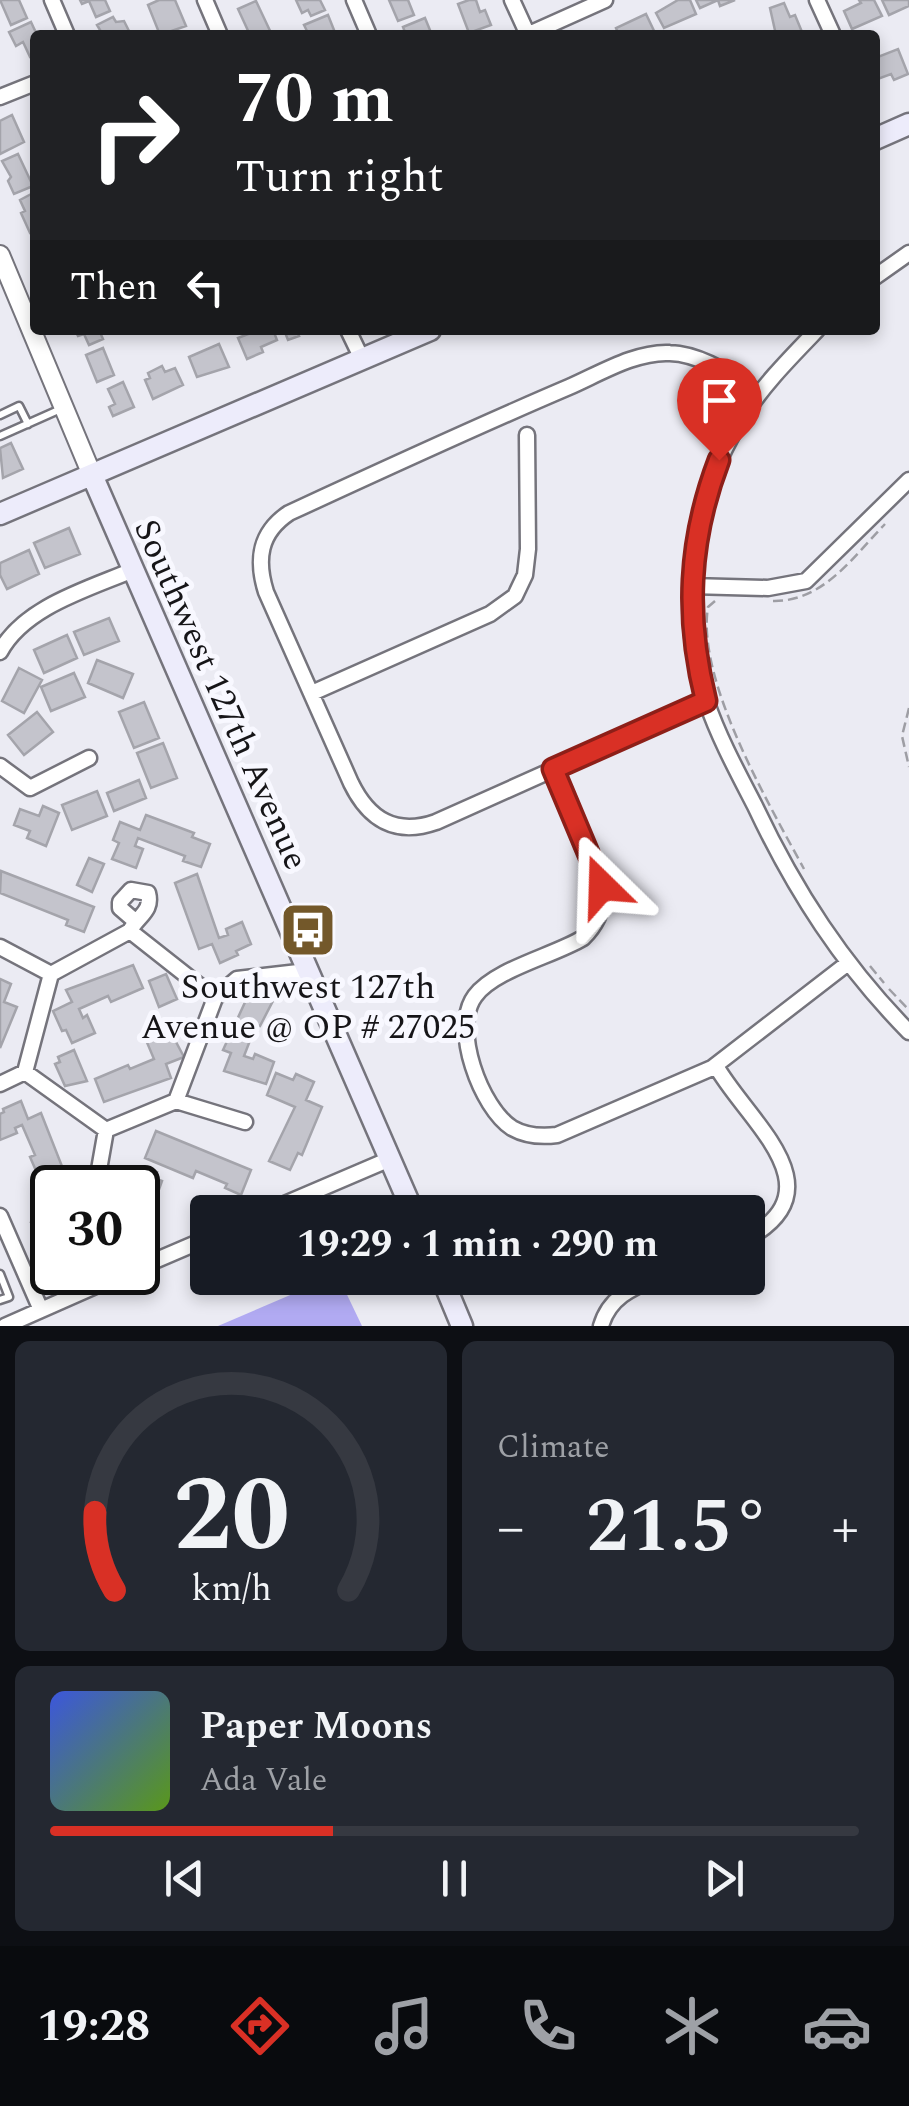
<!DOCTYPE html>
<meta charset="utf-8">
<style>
:root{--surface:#171b24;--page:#242831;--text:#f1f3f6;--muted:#9ea1a6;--line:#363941;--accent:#d93025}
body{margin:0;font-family:Spectral,serif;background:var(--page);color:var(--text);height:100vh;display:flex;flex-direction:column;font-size:38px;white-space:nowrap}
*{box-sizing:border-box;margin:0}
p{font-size:32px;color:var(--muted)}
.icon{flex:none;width:55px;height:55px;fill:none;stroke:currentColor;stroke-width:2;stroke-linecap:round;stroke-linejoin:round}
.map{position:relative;height:1326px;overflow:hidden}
.sheet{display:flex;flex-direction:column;gap:15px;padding:15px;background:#0d0f14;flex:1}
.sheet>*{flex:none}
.top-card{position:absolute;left:30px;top:30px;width:850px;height:305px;border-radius:10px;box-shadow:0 5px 15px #0003;background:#202124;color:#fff;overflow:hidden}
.speed{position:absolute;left:30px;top:1165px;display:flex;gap:20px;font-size:50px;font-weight:700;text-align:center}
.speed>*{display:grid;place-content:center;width:130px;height:130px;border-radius:50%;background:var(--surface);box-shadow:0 5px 15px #0003;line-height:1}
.speed .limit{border:5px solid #111;border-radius:15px;background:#fff;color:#111}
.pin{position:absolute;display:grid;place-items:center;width:85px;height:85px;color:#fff;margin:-102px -42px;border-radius:50% 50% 50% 0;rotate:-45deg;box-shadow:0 0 10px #0007}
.pin .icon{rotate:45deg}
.me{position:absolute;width:110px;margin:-55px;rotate:338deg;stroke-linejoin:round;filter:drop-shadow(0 0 8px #0008)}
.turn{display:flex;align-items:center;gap:35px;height:210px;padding:0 40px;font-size:45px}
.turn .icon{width:130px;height:130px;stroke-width:2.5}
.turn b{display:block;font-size:70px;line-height:85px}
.then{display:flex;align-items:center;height:95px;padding:0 40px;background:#0003;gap:20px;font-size:38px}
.big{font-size:75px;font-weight:700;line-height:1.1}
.sheet .tile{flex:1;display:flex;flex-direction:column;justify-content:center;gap:15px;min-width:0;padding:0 35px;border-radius:15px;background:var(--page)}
.sheet .dial{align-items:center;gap:0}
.dial svg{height:260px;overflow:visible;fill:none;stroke:var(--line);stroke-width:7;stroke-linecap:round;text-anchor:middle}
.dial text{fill:var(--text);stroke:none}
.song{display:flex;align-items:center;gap:30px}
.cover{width:120px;height:120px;border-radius:15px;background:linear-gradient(135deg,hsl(230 70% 55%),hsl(90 70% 35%))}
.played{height:10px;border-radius:5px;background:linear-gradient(90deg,var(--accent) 35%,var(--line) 35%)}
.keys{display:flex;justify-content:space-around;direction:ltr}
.heat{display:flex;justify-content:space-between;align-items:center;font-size:55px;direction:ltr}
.sheet .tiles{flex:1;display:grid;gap:15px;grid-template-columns:1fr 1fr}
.tile:last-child{grid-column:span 2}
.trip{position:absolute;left:190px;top:1195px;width:575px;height:100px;border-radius:10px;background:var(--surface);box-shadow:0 5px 15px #0003;font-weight:700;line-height:100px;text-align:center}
.menu{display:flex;height:160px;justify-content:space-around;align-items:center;background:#090b0e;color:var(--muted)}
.menu .icon{width:70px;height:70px}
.menu .active{color:var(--accent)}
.menu b{font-size:45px;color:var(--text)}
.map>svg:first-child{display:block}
.water{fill:#b1aaf2}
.building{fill:#c4c4cc;stroke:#a4a4ab;stroke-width:2.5}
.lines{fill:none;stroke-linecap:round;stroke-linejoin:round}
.service-casing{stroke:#75747c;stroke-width:11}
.minor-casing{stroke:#75747c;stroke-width:19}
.tertiary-casing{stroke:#75747c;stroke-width:22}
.secondary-casing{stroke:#75747c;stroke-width:25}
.path{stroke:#9e9ea4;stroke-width:2.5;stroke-dasharray:10 5;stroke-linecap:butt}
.service{stroke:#fff;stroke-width:6}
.minor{stroke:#fff;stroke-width:14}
.tertiary{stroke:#fff;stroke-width:18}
.secondary{stroke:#edecfb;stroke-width:20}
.route-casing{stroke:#8d1f18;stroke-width:25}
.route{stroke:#d93025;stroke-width:18}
.labels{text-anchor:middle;stroke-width:10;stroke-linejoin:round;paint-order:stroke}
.street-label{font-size:35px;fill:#161518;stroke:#f8f8ff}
.poi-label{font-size:35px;fill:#161518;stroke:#f8f8ff}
</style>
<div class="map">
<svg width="909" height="1326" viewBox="0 0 909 1326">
<rect width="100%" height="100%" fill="#ebebf3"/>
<path class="water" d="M330 1278H339L362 1326H218Z"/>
<path class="building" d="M0 0H19L27 18 11 25Z
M80 0H105L110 11 96 17 89 1 82 4Z
M159 0H175L186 26 160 35 148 5Z
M296 0H320L325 10 311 16 308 10 302 13Z
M389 0H408L414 15 398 21Z
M469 0H476L480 12 485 10 491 25 469 33 458 4Z
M678 0H690L696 14 664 28 656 13Z
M696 0H735L720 6 718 0 700 8Z
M859 0H874L882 16 852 29 844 11 861 3Z
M882 0H909V6L889 15Z
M256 1 272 35H250L238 9Z
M784 3 790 17 795 15 802 32 776 35 770 8Z
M646 14 656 35H619L616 28Z
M328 15 336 35H309L304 25Z
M113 17 116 22 124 21 131 35H103L97 25Z
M425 18 432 35H406L403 27Z
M31 22 37 35 35 55 30 57 23 42 16 46 9 32Z
M898 49 908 74 894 80 891 74 875 80V58Z
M12 115 24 142 0 154V121Z
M18 154 33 186 14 194 8 181 11 177 2 161Z
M35 192V231L30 233 21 213 25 211 20 200Z
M75 330H99L103 339 89 345 84 334 78 336Z
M258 330H273L277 340 261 347 263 352 247 359 238 338Z
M284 330H296L299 336 288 340Z
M219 344 229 367 197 377 189 357Z
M103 348 114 375 97 382 86 355Z
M162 366 165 372 175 368 183 385 153 399 145 380 150 378 148 373Z
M123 382 134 407 113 416 109 407 115 404 108 389Z
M11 443 23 469 3 478 0 448Z
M69 528 80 554 45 568 34 543Z
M29 550 39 574 7 589 0 575V563Z
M109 618 119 641 84 655 74 632Z
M67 635 77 658 44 673 34 650Z
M97 660 133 674 123 698 88 683Z
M19 668 42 680 24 713 2 701Z
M74 673 85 697 51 711 41 687Z
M144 702 159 738 134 748 119 712Z
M37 712 53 732 24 755 8 735Z
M163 743 177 778 151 788 137 753Z
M139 780 146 798 114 811 107 793Z
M97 791 107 816 72 830 62 805Z
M43 806 59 813 46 846 27 838 30 831 14 825 20 809 39 816Z
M146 815 194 833 192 837 210 844 201 867 183 861 185 856 138 838 135 846 143 849 136 868 112 859 119 843 113 840 120 822 140 830Z
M89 858 104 864 92 892 77 885Z
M1 871 94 907 84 932 66 925 68 920 0 893Z
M197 874 219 938 228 935 226 929 242 922 251 944 236 951 238 955 220 963 212 944 199 949 175 883Z
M133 965 143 988 111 1002 108 996 79 1009 83 1018 87 1015 95 1033 72 1043 66 1030 62 1031 53 1011 72 1002 66 990Z
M166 974 177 999 159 1007 149 981Z
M0 979 11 984 4 1002 17 1007 0 1048Z
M253 985 276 995 260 1026 256 1025 244 1056 253 1059 255 1054 274 1062 266 1084 224 1071 231 1053 223 1050Z
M166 1023 184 1057 166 1064 171 1078 104 1102 95 1079 128 1065 130 1069 154 1059 143 1033Z
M74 1050 87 1081 65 1086 55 1064 60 1062 58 1057Z
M276 1073 293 1080 296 1074 314 1082 306 1100 322 1107 302 1155 298 1153 290 1170 269 1161 295 1107 267 1095Z
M21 1101 28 1119 41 1113 67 1179 44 1189 30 1157 35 1155 22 1125 15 1128 17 1133 0 1140V1114L4 1112 3 1109Z
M156 1131 251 1170 241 1195 225 1188 227 1184 196 1171 193 1178 145 1158Z
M148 1168 157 1172 154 1178 162 1181 156 1198 148 1195 145 1201 138 1196Z
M42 1195 52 1200V1231L31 1222Z"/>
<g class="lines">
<g class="service-casing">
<path id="service" d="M0 415 19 406 28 424
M0 436 63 408
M0 1274 9 1297 0 1300"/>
</g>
<g class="minor-casing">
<path id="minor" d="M52 0 67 35
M205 0 220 35
M354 0 369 35
M512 0 528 35
M817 0 833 35
M527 35 605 0
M0 97 35 83
M875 277 909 253
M348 330 362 359
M817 330C791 357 763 385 743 417 690 499 675 609 707 703 719 738 738 773 755 806 795 891 843 965 909 1032
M691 586 768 588 806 581 909 480
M0 652C24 607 88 589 133 570
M312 693 490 614 515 596 525 575 528 549 527 435
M706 701 436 822C396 836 369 820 351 783L266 592C256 560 259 533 289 513 382 470 475 427 569 387 599 374 636 351 670 353 700 354 735 376 759 394
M0 766 30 788 89 758
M553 769C563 791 573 813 582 836 599 873 617 904 583 938 553 956 495 969 475 996 451 1028 481 1108 512 1128 526 1136 541 1137 557 1135L712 1068 848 963
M135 921 120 908V902L131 890 148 893C153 912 137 916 130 931L215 998
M0 947 51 974
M716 1066C747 1121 839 1188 748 1238
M25 1072 106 1130
M0 1084 25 1072 51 974 130 931
M176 1101 215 998 237 979 307 971
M97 1181 106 1130 176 1101 245 1122
M266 1212 390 1159
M0 1216 41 1310
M138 1268 208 1238
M5 1326 127 1272
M601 1326C609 1298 631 1288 656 1278"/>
</g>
<g class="tertiary-casing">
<path id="tertiary" d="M0 255 92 475"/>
</g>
<g class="secondary-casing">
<path id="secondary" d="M875 139 909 124
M92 475 413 1212
M0 514 430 330
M442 1278 462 1326"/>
</g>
<path class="path" d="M715 601 708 607C696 680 769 804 804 869
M773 601C823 602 853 557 885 524
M909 708 902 736 909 767
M870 966 884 983
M889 989 909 1010"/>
<use href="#service" class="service"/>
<use href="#minor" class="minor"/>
<use href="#tertiary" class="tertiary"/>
<use href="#secondary" class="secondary"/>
</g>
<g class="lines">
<g class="route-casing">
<path id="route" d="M602 886 553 769 706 701C685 618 688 541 719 460"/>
</g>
<use href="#route" class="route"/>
</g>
<defs>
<g id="bus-square" transform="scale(2.875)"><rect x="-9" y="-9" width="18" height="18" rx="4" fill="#73582a" stroke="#f8f8ff"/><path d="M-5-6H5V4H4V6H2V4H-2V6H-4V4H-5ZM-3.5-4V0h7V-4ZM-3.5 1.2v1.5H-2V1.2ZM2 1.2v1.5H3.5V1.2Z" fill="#fff"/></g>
</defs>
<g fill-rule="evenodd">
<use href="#bus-square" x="308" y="930"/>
</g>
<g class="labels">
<g class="street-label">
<text transform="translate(222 694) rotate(66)" y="12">Southwest 127th Avenue</text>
</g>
<g class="poi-label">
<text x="308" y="998">Southwest 127th<tspan x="308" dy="40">Avenue @ OP # 27025</tspan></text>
</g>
</g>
</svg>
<div class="speed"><div class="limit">30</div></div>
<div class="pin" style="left:719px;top:460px;background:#d93025"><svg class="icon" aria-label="arrive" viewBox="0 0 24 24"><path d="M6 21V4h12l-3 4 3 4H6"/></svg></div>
<svg class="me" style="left:602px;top:886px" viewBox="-20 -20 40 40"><path d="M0-17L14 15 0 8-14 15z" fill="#d93025" stroke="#fff" stroke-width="4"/></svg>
<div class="trip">19:29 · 1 min · 290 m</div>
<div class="top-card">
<div class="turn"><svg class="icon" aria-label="right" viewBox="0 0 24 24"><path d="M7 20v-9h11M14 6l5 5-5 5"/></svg><div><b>70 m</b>Turn right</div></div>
<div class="then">Then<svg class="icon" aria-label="left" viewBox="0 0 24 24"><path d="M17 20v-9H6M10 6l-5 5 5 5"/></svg></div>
</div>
</div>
<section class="sheet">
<div class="tiles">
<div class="tile dial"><svg viewBox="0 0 100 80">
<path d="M14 69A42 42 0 1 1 86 69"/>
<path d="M14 69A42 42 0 0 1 8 45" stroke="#d93025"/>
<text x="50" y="56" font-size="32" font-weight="700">20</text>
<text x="50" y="72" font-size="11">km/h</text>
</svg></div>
<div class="tile"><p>Climate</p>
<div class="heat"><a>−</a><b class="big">21.5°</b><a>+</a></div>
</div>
<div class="tile">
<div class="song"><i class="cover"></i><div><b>Paper Moons</b><p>Ada Vale</p></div></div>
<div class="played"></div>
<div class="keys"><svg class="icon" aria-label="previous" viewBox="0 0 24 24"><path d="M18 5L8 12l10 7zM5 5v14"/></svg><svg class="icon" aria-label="pause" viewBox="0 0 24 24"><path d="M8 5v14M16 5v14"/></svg><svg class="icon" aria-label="next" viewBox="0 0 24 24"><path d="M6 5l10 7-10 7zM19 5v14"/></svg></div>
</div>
</div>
</section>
<nav class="menu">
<b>19:28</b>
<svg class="icon active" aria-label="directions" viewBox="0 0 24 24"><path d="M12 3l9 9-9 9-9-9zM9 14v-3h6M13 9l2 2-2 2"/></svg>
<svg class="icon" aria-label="music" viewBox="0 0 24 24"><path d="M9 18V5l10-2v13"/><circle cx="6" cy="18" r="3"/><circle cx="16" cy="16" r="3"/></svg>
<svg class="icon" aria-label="phone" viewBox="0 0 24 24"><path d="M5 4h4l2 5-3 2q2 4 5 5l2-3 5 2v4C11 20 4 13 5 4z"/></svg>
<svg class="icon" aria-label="climate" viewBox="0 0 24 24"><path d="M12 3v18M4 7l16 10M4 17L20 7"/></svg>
<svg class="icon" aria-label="car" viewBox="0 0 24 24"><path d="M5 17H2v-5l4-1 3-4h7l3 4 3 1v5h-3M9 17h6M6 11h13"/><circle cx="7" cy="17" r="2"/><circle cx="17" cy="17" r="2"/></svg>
</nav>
